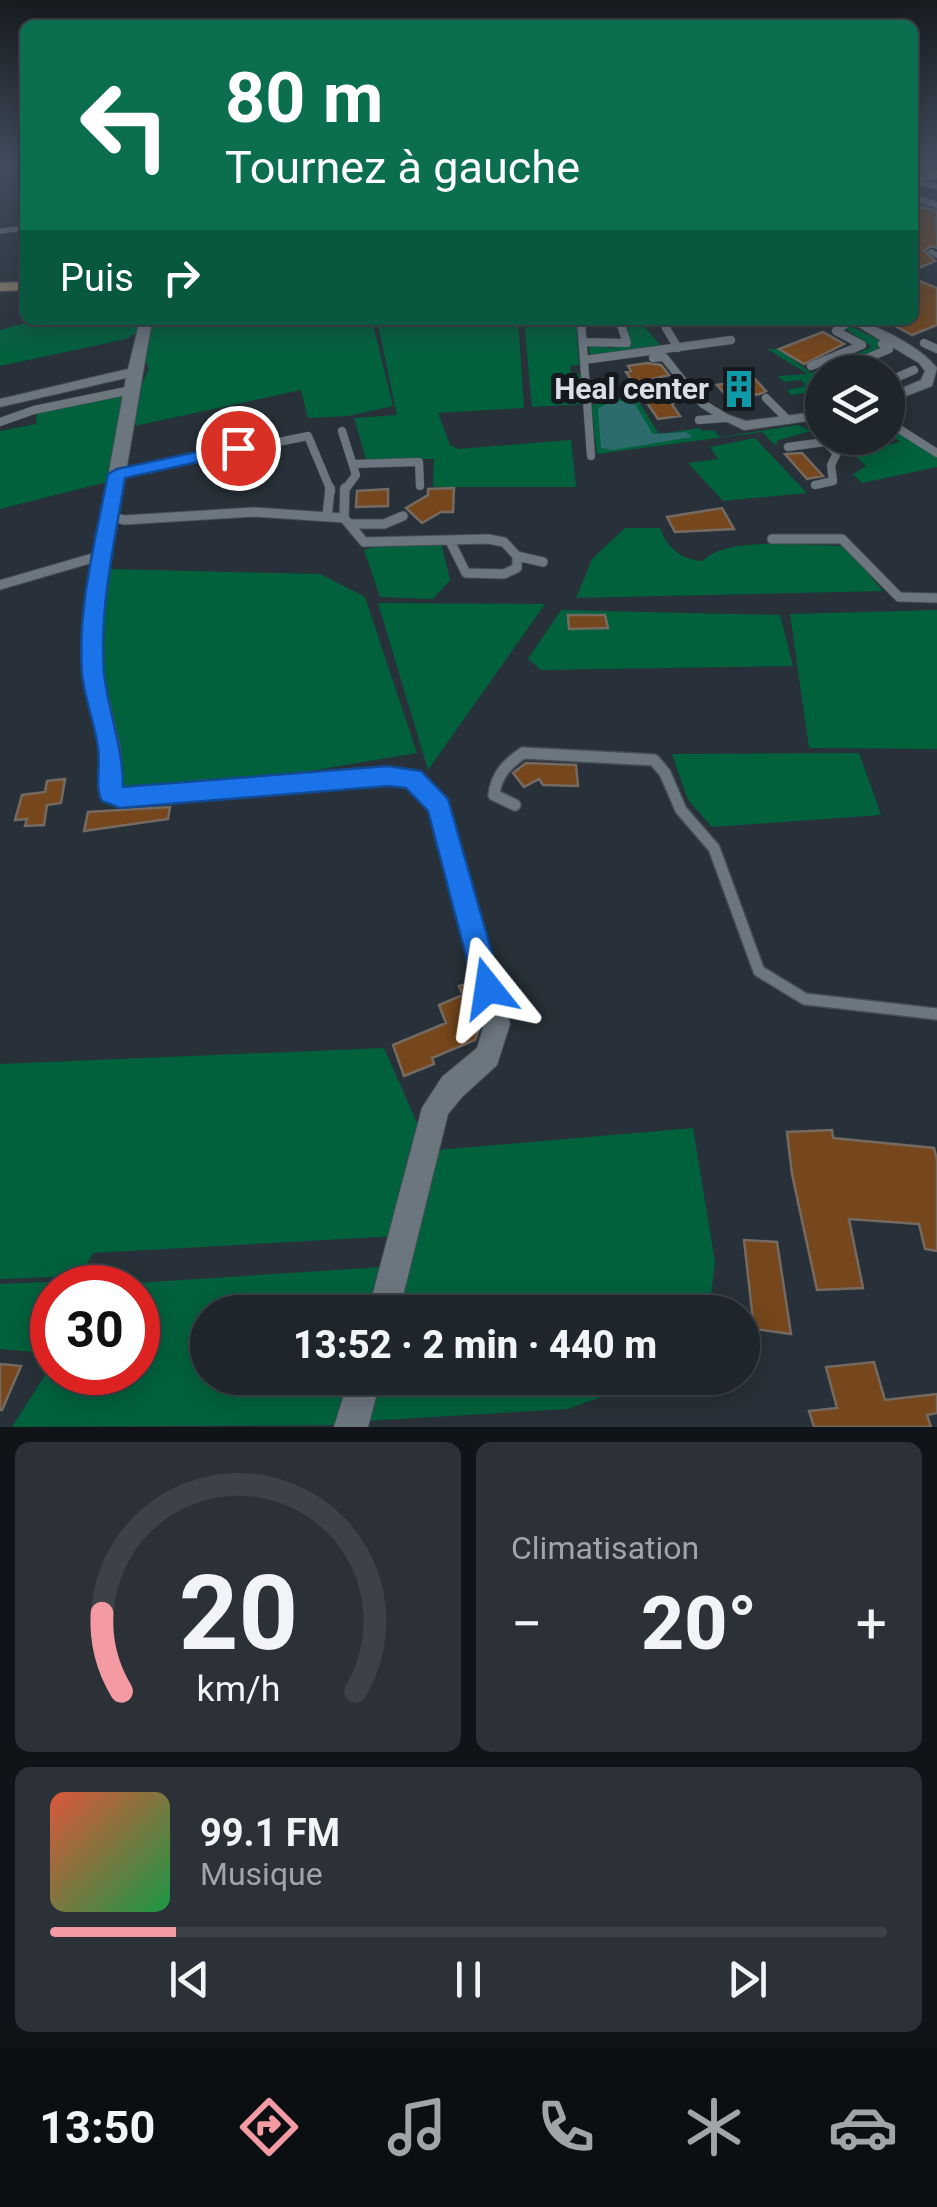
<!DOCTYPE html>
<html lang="fr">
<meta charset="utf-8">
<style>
:root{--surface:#1e252b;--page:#2b3137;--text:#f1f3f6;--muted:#a1a5a9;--line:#3c4247;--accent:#f49aa2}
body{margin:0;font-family:Roboto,sans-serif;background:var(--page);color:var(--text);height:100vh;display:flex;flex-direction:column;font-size:38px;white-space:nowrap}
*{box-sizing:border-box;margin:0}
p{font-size:32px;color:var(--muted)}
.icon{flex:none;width:55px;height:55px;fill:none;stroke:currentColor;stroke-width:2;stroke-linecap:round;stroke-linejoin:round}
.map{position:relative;height:1427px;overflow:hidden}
.details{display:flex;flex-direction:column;gap:15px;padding:15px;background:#101418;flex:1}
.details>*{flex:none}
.guide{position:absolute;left:20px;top:20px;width:898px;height:305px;border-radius:15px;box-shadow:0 5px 25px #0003,0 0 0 2px var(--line);background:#0b6e4f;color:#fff;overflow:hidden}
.fabs{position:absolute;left:805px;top:355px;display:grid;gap:20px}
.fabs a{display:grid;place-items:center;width:100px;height:100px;border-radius:50%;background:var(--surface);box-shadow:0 5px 25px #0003,0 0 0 2px var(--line);font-size:50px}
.speed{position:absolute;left:30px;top:1265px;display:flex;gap:20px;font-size:50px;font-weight:700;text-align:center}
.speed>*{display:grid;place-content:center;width:130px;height:130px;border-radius:50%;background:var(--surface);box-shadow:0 5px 25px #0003,0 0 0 2px var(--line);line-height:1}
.speed .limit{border:15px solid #d22;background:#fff;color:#111}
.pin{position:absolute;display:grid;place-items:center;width:85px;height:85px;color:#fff;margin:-42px;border:5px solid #fff;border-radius:50%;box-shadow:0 2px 10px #0007}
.me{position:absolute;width:110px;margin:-55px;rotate:345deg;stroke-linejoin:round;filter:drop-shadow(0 0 8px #0008)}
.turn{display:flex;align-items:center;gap:35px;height:210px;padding:0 40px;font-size:45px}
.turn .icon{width:130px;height:130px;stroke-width:2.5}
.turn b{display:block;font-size:70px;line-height:85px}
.then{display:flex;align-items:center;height:95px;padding:0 40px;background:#0003;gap:20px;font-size:38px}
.big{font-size:75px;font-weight:800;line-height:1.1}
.details .card{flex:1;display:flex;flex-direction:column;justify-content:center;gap:15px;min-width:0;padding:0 35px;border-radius:15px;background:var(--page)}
.details .dial{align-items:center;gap:0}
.dial svg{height:260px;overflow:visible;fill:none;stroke:var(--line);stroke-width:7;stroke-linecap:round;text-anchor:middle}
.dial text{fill:var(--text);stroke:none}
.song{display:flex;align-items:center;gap:30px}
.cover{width:120px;height:120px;border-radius:15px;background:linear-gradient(135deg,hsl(10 70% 55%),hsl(140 70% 35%))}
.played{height:10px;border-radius:5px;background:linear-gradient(90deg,var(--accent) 15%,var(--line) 15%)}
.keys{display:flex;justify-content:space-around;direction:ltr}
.heat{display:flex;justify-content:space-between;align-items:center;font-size:55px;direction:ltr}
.details .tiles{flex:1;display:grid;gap:15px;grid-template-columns:1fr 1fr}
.card:last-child{grid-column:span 2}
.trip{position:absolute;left:190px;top:1295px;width:570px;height:100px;border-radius:50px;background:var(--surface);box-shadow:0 5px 25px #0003,0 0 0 2px var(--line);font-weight:800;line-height:100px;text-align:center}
.tabs{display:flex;height:160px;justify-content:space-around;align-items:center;background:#0c0f11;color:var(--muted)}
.tabs .icon{width:70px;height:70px}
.tabs .on{color:var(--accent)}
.tabs b{font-size:45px;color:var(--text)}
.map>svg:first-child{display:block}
.green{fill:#01613d}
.water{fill:#2c6c6d}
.building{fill:#76471c;stroke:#746a61;stroke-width:2.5}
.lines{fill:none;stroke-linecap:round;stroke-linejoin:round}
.service-far3-casing{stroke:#454c53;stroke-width:6}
.service-far2-casing{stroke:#454c53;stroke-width:9}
.service-far1-casing{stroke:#454c53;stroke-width:11}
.service-casing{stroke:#454c53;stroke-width:14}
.minor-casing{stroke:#454c53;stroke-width:2}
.secondary-casing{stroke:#454c53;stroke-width:3}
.service-far3{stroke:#6c767f;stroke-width:5}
.service-far2{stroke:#6c767f;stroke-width:8}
.service-far1{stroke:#6c767f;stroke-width:9}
.service{stroke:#6c767f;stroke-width:11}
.minor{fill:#6c767f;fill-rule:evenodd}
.secondary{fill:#938369;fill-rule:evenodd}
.route{fill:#1a73e8;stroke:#114b97;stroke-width:2.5}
.labels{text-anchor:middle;stroke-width:10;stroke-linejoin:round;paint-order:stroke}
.far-poi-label{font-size:30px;font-weight:bold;fill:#d9dfe4;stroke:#15181c;text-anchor:end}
</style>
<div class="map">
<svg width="937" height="1427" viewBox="0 0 937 1427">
<rect width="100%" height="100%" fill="#283139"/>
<path class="green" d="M36 320H141L138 332 126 339 0 366V330Z
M151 320H372L393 406 348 416 308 418 301 390 130 427 135 401 149 368 144 358Z
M377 320H518L524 408 438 413 450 445 458 449 571 440 576 487H433L434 459H366L354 418 397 415Z
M524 320H576L579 365 570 366 571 373 580 374 584 404 532 407Z
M625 320 630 325 642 324 663 348 590 356 589 345 610 348 632 345 622 322H593Z
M846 324 883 342 877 346 880 350 822 372V391L791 395 787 390 806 386 801 380 784 382 778 376 808 374 767 349H779L811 373 872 347 846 329Z
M126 394 111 481 0 509V431L36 424 37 412Z
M635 396 659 434 700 428 702 431 714 430 720 437 798 425 811 431 778 440 776 446 762 432 597 454 591 405Z
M888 425 937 454V467L862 483 853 474 866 466 853 454 900 442 888 433Z
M755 438 807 493 723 501 688 463 718 459 710 447Z
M625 528H660C667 547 680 560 703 561 726 535 809 546 846 546L883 591 576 598 592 559Z
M441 543 450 580 433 599 380 597 364 550 377 546Z
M105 569 320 574 365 597 417 753 280 776 125 790 99 650Z
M378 603 545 604 428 770Z
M561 610 780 615 793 666 541 670 528 659Z
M937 610V749L809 748 790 614Z
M859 753 881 815 712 827 688 800 672 754Z
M384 1048 422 1134 397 1236 93 1253 81 1276 0 1279V1064Z
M693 1128 715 1262 709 1312H394L437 1150Z
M383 1267 370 1312H208V1378H352L339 1425 12 1427 52 1364V1372H138V1288L102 1287 104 1285Z
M69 1281 66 1287 52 1288V1316L35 1352 0 1349V1284Z
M376 1378H654L568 1409 365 1421Z"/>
<path class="water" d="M613 401H633L653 434 686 432 692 437 613 450 601 448 598 408Z"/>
<path class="building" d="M918 206 937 211V248L930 246 925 251 935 261 912 271V208Z
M912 278 937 288V325L912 335 884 320H912Z
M823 332 844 344 804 364 779 349Z
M647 363 661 365 669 375 652 379 649 387 656 392 676 390 684 401 671 403 680 416 658 419 626 372 631 371 628 366Z
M755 379 766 391 760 394 729 399 717 385Z
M802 453 823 476 807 479 785 454Z
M454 488 453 512H441L422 523 406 508 428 495V489Z
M388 489V506L356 507 357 491Z
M722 508 734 529 675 532 667 517Z
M568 615H605L608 628 569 629Z
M526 763 576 765 578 786 543 785 539 779 524 787 513 773Z
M65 779 61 803 47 805 44 825 25 826 27 819 15 820 22 795 45 792 47 781Z
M170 807 168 819 84 831 88 812Z
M470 983 478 1014 473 1016 479 1029 475 1040 432 1058 434 1064 404 1076 393 1045 446 1023 439 1005 463 995 459 986Z
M832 1130 833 1138 934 1148 937 1160V1251L925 1249 919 1224 849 1219 863 1288 817 1290 792 1174 787 1132Z
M744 1240 777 1242 791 1334 754 1329Z
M874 1362 885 1400 937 1394V1413L927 1415 931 1427H814L809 1411 837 1408 826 1367Z
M0 1364 21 1366 2 1410H0Z"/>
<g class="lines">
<g class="service-far3-casing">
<path id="service-far3" d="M912 164 937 174
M912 180 937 187
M0 231 25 228
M931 252 937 255"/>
</g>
<g class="service-far2-casing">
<path id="service-far2" d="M581 320 591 456
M666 328 678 348
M583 342 627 343 621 325
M924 343 937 349
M653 358 664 357 683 381
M584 360 731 340
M811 366 862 345 836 331 850 320
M877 372 858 362 889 349 882 344
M891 380 914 370
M656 385 683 381 703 404 726 418
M766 398 788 420
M809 417 822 436
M699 420 725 418
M0 422 34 410 131 390
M888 422 937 453
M342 431 356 475 344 491
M844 438 854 447
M788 447 825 442 823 438
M353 464 419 462 420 486
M117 475 308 436 331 491
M815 485 833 481 831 465 837 453 825 442"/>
</g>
<g class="service-far1-casing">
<path id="service-far1" d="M109 516 124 520 254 512 344 518 345 488
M327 517 330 488
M344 518 364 542 488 539 504 542 517 556 543 562
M349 524H384L403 516
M772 539H842L899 597 937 598
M450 541 466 573 504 574 517 568V556
M0 585 103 555"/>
</g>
<g class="service-casing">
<path id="service" d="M515 805 494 795C496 775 507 764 523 753L654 760 665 773 681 810 714 848 759 971 805 999 937 1014"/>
</g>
<g class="minor-casing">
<path id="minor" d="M912 194 937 202V208L912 200Z
M140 320H152L109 571 101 648 104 677 121 752 122 789 388 767 420 772 450 806 510 1024 497 1065 462 1097 448 1114 399 1312H368L422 1108 442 1077 477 1048 484 1024 429 810 406 786 388 785 121 807 103 800 100 794 101 752 84 677 83 648 91 571 126 378 0 407V399L128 369Z
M847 320C871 320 922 348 937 368L932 386 888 403V394L921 380 925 371 919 363Z
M822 411V419L744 430 719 418 726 414 746 421Z
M349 1378H381L368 1427H334Z"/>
</g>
<g class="secondary-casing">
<path id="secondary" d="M937 170V178L912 182V174Z
M25 282V290L0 291V283Z"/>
</g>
<use href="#service-far3" class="service-far3"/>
<use href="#service-far2" class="service-far2"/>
<use href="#service-far1" class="service-far1"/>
<use href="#service" class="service"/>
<use href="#minor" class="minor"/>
<use href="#secondary" class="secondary"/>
</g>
<linearGradient id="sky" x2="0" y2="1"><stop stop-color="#161b1f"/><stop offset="0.45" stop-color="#424e5f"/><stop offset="1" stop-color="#424e5f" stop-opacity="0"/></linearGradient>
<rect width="937" height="361" fill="url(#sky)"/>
<path class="route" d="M238 443 244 444V452L125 478C115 541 99 608 104 672 108 712 123 745 123 787L388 766 421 771 448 799 502 988 498 998 488 1002 477 998 428 811 406 788 388 786 120 808 102 801C94 786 101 766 98 748 95 723 84 698 82 673 77 608 96 538 108 474L117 469Z"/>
<defs>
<g id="building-bare" transform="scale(3)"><path d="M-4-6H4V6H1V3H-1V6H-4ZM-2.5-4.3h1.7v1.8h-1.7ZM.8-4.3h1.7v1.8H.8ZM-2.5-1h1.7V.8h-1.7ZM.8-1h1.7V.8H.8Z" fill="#0f9aa8" stroke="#15181c" stroke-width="2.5" paint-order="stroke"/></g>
</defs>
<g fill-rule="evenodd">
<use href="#building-bare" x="739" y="389"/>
</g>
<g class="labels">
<g class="far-poi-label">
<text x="709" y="399">Heal center</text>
</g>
</g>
</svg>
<div class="fabs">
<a><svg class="icon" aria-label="layers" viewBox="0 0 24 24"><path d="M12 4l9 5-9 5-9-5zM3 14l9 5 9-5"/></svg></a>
</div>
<div class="speed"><div class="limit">30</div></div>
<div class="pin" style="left:238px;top:448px;background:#d93025"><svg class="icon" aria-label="arrive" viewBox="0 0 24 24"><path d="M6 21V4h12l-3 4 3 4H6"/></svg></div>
<svg class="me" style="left:488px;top:988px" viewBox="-20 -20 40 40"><path d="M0-17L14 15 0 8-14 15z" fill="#1a73e8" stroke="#fff" stroke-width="4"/></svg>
<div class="trip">13:52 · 2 min · 440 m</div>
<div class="guide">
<div class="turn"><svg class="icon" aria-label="left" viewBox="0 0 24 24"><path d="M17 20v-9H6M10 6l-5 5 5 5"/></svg><div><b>80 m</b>Tournez à gauche</div></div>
<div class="then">Puis<svg class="icon" aria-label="right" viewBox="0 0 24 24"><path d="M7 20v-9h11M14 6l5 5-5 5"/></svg></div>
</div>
</div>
<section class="details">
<div class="tiles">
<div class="card dial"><svg viewBox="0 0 100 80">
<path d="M14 69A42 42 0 1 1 86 69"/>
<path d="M14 69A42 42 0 0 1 8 45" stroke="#f49aa2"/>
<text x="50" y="56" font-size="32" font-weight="700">20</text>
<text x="50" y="72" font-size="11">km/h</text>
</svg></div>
<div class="card"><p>Climatisation</p>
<div class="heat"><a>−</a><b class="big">20°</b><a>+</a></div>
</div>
<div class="card">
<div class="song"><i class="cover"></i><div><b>99.1 FM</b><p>Musique</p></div></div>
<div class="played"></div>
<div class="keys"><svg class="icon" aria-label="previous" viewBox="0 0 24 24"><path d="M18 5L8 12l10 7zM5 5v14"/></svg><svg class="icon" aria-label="pause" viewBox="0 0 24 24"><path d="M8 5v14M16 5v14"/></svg><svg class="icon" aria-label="next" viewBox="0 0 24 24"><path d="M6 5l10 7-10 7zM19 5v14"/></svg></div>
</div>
</div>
</section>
<nav class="tabs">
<b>13:50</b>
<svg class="icon on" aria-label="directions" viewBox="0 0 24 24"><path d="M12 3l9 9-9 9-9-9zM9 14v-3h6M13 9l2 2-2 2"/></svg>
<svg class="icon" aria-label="music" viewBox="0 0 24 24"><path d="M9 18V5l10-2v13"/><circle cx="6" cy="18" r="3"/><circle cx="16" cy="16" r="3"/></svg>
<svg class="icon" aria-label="phone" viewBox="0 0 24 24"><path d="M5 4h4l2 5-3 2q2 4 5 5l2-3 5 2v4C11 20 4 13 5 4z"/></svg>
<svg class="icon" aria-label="climate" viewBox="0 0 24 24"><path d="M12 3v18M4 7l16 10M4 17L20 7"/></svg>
<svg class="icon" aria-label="car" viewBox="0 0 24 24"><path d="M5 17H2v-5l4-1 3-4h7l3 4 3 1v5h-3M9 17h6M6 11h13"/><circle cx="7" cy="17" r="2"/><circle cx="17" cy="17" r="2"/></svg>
</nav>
